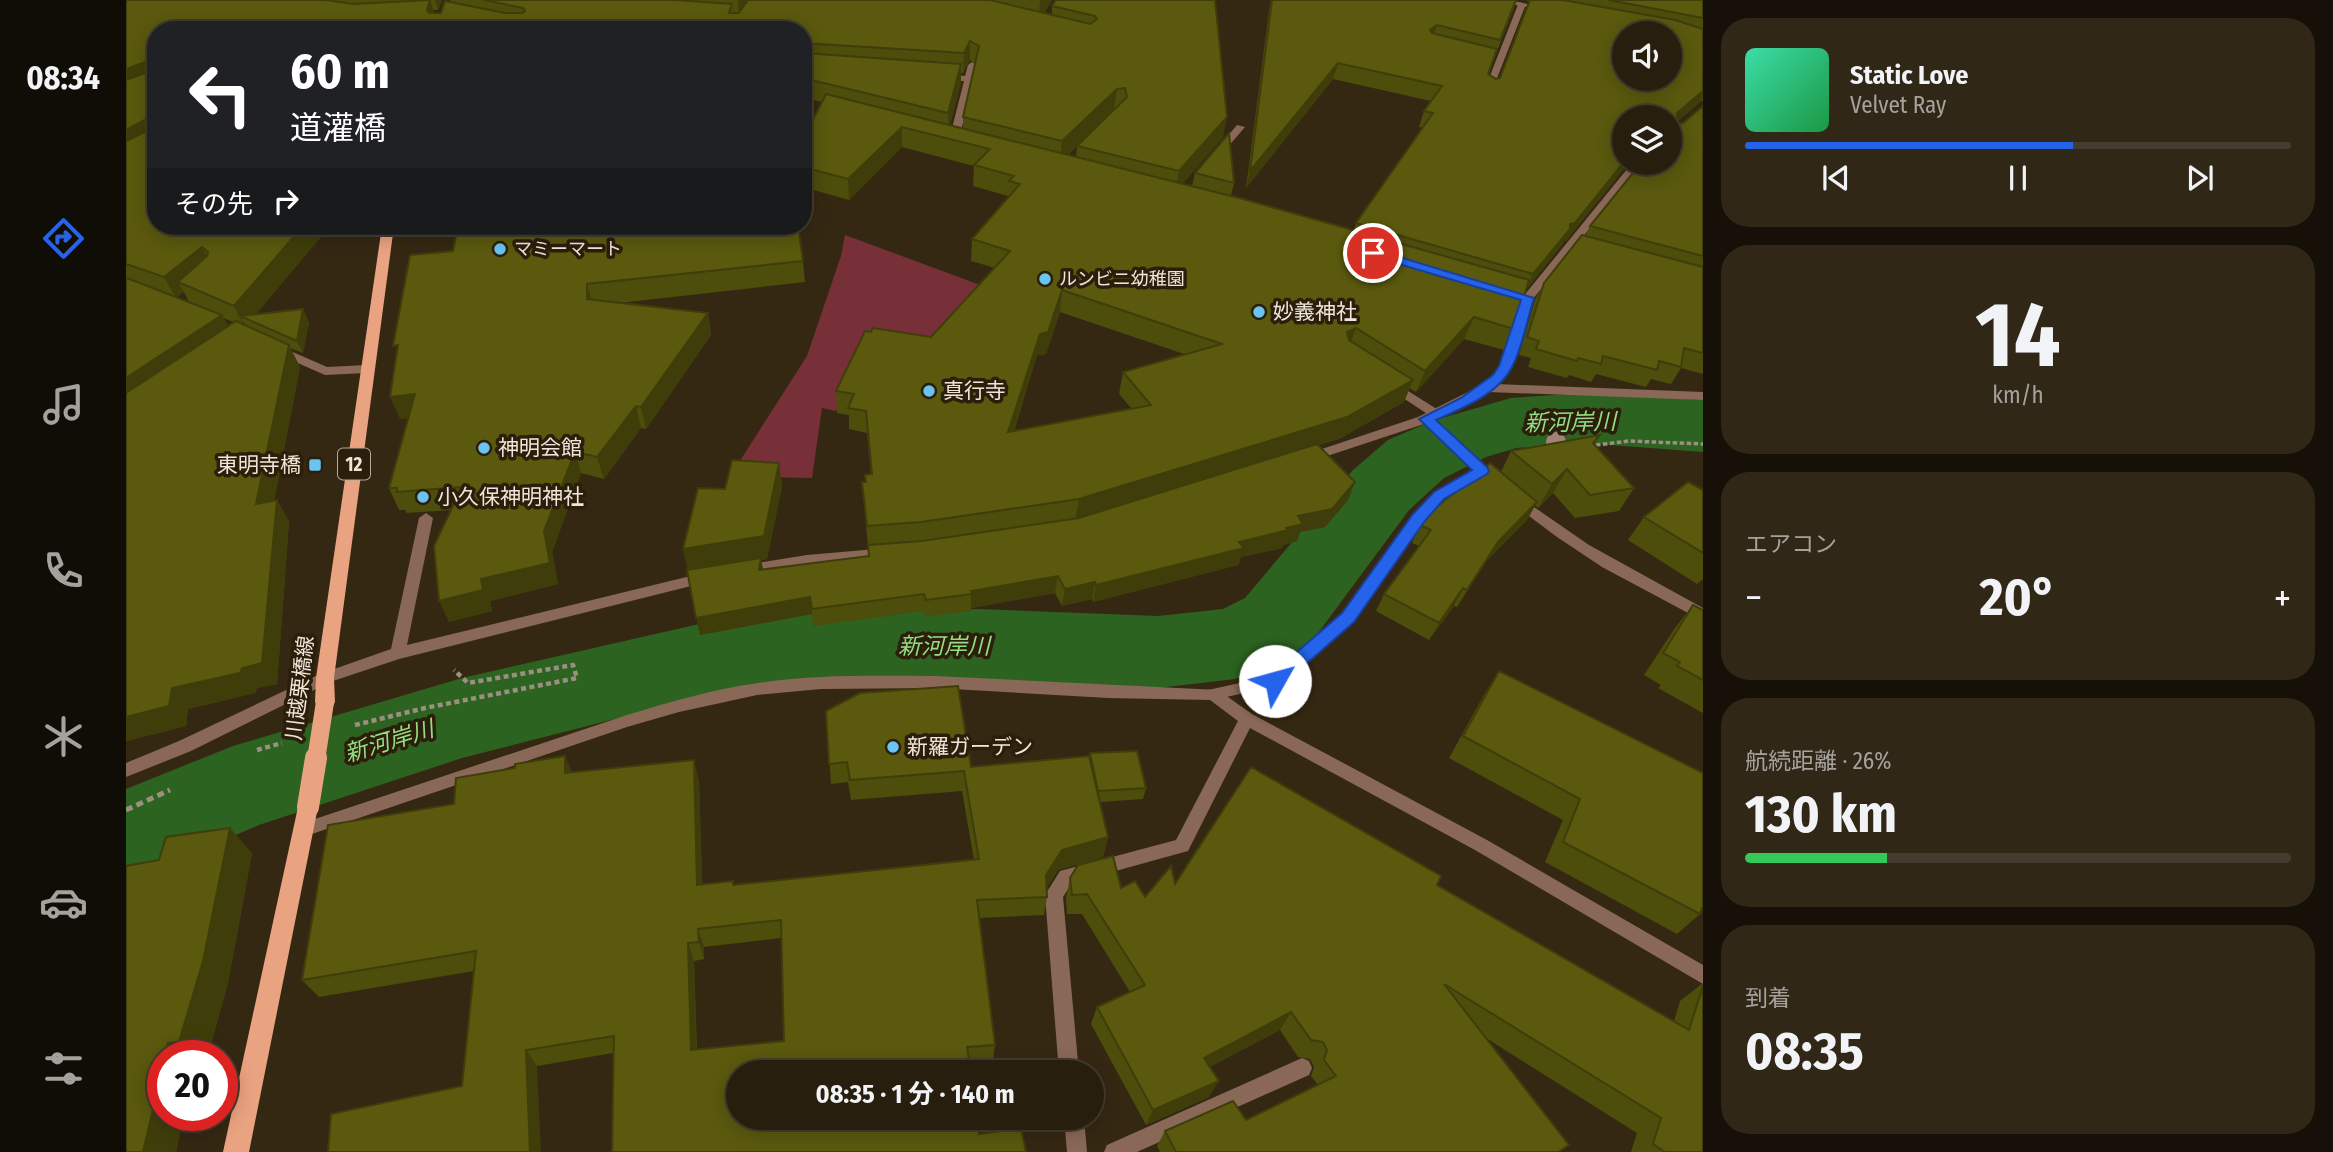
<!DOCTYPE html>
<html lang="ja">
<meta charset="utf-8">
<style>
:root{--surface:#281e0e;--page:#302717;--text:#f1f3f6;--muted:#a5a29e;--line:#443c2e;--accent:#2563eb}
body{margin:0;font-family:"Fira Sans Condensed","Noto Sans JP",sans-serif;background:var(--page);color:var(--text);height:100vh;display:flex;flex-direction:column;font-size:26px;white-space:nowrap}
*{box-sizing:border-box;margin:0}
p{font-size:23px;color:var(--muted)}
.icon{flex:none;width:38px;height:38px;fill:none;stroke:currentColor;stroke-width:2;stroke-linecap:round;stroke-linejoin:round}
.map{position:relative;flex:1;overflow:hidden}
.details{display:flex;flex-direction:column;gap:18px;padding:18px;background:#161008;width:630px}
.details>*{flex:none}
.top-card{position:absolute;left:21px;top:21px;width:665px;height:214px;border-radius:28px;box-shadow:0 4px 18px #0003,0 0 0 2px var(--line);background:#202124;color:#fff;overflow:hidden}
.tools{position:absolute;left:1486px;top:21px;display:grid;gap:14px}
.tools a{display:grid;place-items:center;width:70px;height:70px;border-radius:50%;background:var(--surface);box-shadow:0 4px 18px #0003,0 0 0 2px var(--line);font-size:35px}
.speed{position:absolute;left:21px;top:1040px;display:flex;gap:14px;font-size:35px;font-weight:700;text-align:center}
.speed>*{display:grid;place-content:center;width:91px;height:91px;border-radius:50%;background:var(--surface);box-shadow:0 4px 18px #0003,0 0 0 2px var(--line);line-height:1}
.speed .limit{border:10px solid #d22;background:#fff;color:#111}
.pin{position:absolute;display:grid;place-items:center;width:60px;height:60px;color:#fff;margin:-30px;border:4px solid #fff;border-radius:50%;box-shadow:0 2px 7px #0007}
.me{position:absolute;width:77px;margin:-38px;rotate:52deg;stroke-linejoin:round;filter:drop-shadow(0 0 5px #0008)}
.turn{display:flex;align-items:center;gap:24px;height:147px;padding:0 28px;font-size:32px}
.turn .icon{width:91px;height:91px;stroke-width:2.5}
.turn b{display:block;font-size:49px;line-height:60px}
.then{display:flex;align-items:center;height:66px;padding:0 28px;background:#0003;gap:14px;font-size:26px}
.big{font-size:52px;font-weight:700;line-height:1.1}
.details .tile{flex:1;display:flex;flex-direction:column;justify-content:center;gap:10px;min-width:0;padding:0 24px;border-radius:28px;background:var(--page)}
.details .dial{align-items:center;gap:0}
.dial b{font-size:91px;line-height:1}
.song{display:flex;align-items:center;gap:21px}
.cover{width:84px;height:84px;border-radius:10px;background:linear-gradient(135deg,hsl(160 70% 55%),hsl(140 70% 35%))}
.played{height:7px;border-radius:4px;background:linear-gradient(90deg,var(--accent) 60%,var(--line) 60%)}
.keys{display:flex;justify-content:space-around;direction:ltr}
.heat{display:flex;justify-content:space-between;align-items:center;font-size:38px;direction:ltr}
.charge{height:10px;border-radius:5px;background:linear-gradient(90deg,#34c759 26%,var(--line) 0)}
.trip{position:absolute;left:600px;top:1060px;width:378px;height:70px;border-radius:35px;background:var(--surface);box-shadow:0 4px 18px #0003,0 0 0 2px var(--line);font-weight:700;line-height:70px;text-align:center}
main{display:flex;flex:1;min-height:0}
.menu{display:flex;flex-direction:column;width:126px;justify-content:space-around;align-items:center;background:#100c06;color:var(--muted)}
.menu .icon{width:49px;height:49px}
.menu .active{color:var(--accent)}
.menu b{font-size:32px;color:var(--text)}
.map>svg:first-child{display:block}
.green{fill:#783038}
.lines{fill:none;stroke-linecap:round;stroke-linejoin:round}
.river{fill:#2c6320;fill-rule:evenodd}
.path-far2{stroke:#9b9080;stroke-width:3.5;stroke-dasharray:4.5 2.5;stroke-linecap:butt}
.path-far1{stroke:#9b9080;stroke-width:4.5;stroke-dasharray:5 3.5;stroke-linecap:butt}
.path{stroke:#9b9080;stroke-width:5;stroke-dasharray:7 4.5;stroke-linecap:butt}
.lane{fill:#8a6857;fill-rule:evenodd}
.street{fill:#8a6857;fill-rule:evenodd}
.primary{fill:#eaa381;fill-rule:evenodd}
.primary-bridge-far1{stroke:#eaa381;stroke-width:18}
.primary-bridge{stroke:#eaa381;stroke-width:22}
.tree{fill:#a48279}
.wall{fill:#4d4d0c;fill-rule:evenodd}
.shaded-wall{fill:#3f3e0a}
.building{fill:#5a590e;stroke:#3f3e0a;stroke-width:2;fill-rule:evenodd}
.route{fill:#2563eb;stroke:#184099;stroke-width:2}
.poi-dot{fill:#6bc3f2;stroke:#2b1e0a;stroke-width:2.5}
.labels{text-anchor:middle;stroke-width:7;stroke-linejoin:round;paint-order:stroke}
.far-poi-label{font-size:18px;fill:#efe6da;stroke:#2b1e0a;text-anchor:start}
.shield{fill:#2b1e0a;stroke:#b4aa9c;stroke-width:2}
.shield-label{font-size:19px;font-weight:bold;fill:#efe6da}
.poi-label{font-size:21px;fill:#efe6da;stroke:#2b1e0a;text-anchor:start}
.street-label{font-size:21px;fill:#efe6da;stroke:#2b1e0a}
.water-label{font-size:23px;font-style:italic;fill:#92de82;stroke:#2b1e0a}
</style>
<main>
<nav class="menu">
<b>08:34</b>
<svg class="icon active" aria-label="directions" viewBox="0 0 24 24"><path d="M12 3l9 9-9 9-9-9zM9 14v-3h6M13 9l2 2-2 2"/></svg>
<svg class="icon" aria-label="music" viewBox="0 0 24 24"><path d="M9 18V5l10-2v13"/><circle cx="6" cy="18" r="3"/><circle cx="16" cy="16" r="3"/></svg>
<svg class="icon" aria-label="phone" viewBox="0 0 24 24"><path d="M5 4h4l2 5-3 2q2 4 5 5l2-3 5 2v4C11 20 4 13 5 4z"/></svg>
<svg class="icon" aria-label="climate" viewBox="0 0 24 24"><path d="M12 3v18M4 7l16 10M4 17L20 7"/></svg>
<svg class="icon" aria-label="car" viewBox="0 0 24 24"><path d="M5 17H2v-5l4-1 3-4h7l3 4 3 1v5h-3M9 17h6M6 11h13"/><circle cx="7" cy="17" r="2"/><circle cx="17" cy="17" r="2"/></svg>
<svg class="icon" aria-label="filters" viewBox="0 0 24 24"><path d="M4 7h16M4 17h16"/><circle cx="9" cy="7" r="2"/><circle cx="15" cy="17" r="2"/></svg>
</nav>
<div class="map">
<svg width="1577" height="1152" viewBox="0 0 1577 1152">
<rect width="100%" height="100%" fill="#352813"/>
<path class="green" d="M719 235 865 289 842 351 741 347 710 411 696 408 686 478 634 477 610 467 681 356 715 256Z"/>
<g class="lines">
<path class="river" d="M1458 393 1577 400V452L1458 443 1390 448 1360 457 1318 478 1283 510 1181 648 1141 668 1109 679 1032 688 852 681 626 684 336 758 133 825 0 882V789L107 746 336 678 626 612 852 609 1032 616 1097 609 1119 598 1227 470 1262 440 1306 421 1385 398Z"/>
<path class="path-far2" d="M1463 446 1503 441 1577 444"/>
<path class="path-far1" d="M1463 446 1470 445
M229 725 299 708 451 678 447 665 342 683 328 670
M131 750 156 743"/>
<path class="path" d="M0 810 44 790"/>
<path class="lane" d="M1393 2 1400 4 1366 91 1359 93 1358 91Z
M846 62 850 65 833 140 828 143 823 140 838 81 818 80 814 77 818 74 839 76 842 65Z
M1111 125 1119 127 1095 155H1089V151Z
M1266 381 1314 411 1316 414 1314 417H1306L1262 388 1260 385Z
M1356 467 1361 468 1362 471 1361 474 1318 498 1298 521 1227 621 1176 668 1154 685 1087 700 1082 698 1079 694 1082 690 1145 676 1166 660 1217 613 1288 515 1308 492Z
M1176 1058 1183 1061 1186 1068 1183 1075 1011 1152H978L981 1145Z"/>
<path class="street" d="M1365 0H1383L1425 9 1421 11Z
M1506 163H1516L1407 299 1386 367 1370 384 1577 392V400L1362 392 1309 420 1373 478 1375 481 1373 484H1363L1298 424 1183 462 1178 461 1177 458 1178 455 1292 417 1356 385 1375 366 1396 298Z
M153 346 201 367 240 365 246 369 240 373 199 375 149 353V347Z
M1392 496 1463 545 1577 608V621L1476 567 1431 537 1387 504 1385 501 1387 498Z
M300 513 307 518 281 645 581 572 588 577 581 582 273 659 204 682 65 751 0 777V763L53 741 194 674 265 649 293 518Z
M762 548 769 553 762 558 681 565 619 575 612 570 619 565 681 555Z
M809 676 1092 690 1126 714 1361 840 1577 965V984L1349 850 1124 728 1062 851 946 883 937 897 953 1073H933L919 895 934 871 1050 840 1112 721 1084 700 982 698 809 688 695 689 631 695 553 712 501 727 177 837 171 835 169 830 171 825 501 715C544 702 588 689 632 683 690 674 750 676 809 676Z
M938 1118H958L961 1152H941Z"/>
<path class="primary" d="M256 226H268L208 678 209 702 206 708 199 710 192 708 189 702 190 678Z
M182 798 189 801 192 807 123 1152H97L172 807 175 801Z"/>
<path class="primary-bridge-far1" d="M190 760 199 702"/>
<path class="primary-bridge" d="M182 807 190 758"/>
</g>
<circle class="tree" cx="1430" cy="442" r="10"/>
<path class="wall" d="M0 0H316L312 10H307L308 13H315L325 2 324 0H926L918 13 926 15V6L1089 0 1097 137 1057 183 1066 186 1069 173 1108 183 1105 196 1228 230 1230 223 1297 128 1293 127 1298 111 1305 101 1207 79 1120 188 1143 11 1145 0H1391L1362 74 1370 79 1374 78 1404 1 1399 0H1577V101H1575L1551 122V124L1557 123 1577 106V374L1555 368 1545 384 1525 379 1520 387 1470 374 1465 382 1443 375 1441 378 1402 367 1405 358 1393 355 1409 300 1418 283 1459 236 1464 226 1544 163 1498 117 1441 240 1438 241 1435 246 1400 290 1388 329 1378 350 1338 339 1290 392 1283 388 1278 402 1213 439 1192 445 1229 482 1222 500 1199 527 1174 532 1171 541 1157 545 1156 548 1115 557 1112 565 967 602 966 599 936 606 929 593 845 608V611L799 617 798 611 687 626 686 614 574 635 562 570 599 489 653 463 656 486 641 559 635 560 637 569 743 556 736 482H740L745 474 741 433 723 429V415L711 413 710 391 805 337 869 268 845 261 846 239 882 198V196L847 186 848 166 776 147 723 200 677 187V30L30 226H204L130 314 183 322 177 353 164 348 174 367 148 501 151 500 163 522 151 684 131 688 129 693 62 709 60 726 0 741ZM844 60 849 64 837 117V128L824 125 835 83V73H837ZM687 100 696 102 683 128 678 129 688 111ZM988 109 951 146 950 157 942 155ZM58 292 63 302 51 297ZM934 312 1058 354 997 372 993 394 1006 409 888 431 911 355 920 354ZM97 318 108 322 102 326Z
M327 251 677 261 679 282 493 303 582 313 585 335 520 429 515 428 478 479 455 473 426 552 432 584 364 601 366 611 323 622 325 510 281 513 279 510H273L263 488 282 418 274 419Z
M1468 445 1508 488 1493 511 1449 518 1427 493 1412 508 1409 505 1401 520 1362 559 1331 607 1328 606 1303 640 1250 611 1258 594 1293 546 1286 543 1294 525 1375 472 1385 451Z
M1577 490V579L1571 584 1502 540 1518 517Z
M1567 605 1577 610V713L1532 688 1535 685 1518 675 1549 628Z
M1373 671 1577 773V910L1576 909 1574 914 1551 934 1419 862 1437 820 1323 758 1359 693Z
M700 711 845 767 963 758 964 753 1020 788 1017 799 974 802 982 837 977 857 932 870 921 887V897L918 915 853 918 869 1045 867 1061 843 1062 853 1134 900 1152 487 1053 411 1066 336 1086 348 971 193 997 176 980 328 804 446 772 573 781 576 884 608 885 848 860 836 791 725 800 722 782 705 784ZM655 938 658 1041 571 1050 568 961 578 959V947Z
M126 853 102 983 82 1055H37V1115H58L50 1152H0V866Z
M944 878 995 888 1019 897 1049 884 1311 885 1548 1021 1554 1001 1577 983V1152H1505L1511 1133 1360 1038 1443 1145 1433 1152H1034L1031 1146 1039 1131 1120 1120 1192 1085 1185 1076 1188 1067 1184 1059 1172 1057 1154 1030 1083 1067V1097L1020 1125 965 1024 971 1007 1004 992 956 914H941L940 898Z"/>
<path class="shaded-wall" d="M304 0 310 19 301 10Z
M309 0H316L312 10Z
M612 0H622L613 14Z
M915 0H926L912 22 914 2Z
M1311 25 1306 40 1304 30Z
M844 41V60L837 73 838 53Z
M19 62 29 82 0 93V69Z
M1212 63 1207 79 1120 188 1124 171Z
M835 64V83L822 133V113Z
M991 89 988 109 934 162 936 141Z
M687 90 688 111 677 131V108Z
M1577 91V98L1575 101 1544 128 1551 113Z
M1101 117 1097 137 1049 192 1053 171Z
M20 119 30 138 0 157V130Z
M776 127V147L723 200 722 179Z
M1498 163H1503L1441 240 1438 241 1435 246 1399 291 1407 274 1444 224Z
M177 226H204L125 320 114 316 120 326 119 327 108 306Z
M76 247 87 269 52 282 58 292 50 298 38 277Z
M461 284 467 306 461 299Z
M936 290 934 312 920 354 911 355 880 454 882 432 914 334Z
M177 309 183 322 177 353 171 341Z
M582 313 585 335 520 429 515 407Z
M96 315 108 336 0 409V378Z
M1348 317 1338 339 1290 392 1299 371Z
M1230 328 1222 350 1221 332Z
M163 345 174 367 143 525 130 504Z
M1287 380 1278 402 1213 439 949 520 953 499Z
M289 394 298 416 274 419 264 397Z
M510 406 515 428 478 479 471 457Z
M449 452 455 473 426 552 432 584 364 601 366 611 323 622 313 601 418 531Z
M653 463 656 486 641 559 635 560 638 575 633 570 562 573 557 549Z
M1441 469 1427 493 1412 508 1426 484Z
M1229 482 1222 500 1199 527 1174 532 1171 541 1157 545 1156 548 1115 557 1112 565 967 602 970 585 1160 528 1172 516Z
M151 500 163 522 151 684 131 688 129 693 62 709 60 726 0 741V717L46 688Z
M1411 502 1401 520 1362 559 1331 607 1341 590 1372 542Z
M932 576 929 593 845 608V591Z
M969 582 966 599 936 606 939 589Z
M1337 588 1328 606 1303 640 1313 623Z
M684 597 686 614 574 635 570 618Z
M439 756 448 776 439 773Z
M568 760 573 781 577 904 571 885Z
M104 828 126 853 102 983 82 1055H72L53 1042Z
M982 837 977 857 932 870 917 894 920 875 936 850Z
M572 929 578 947V959L573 942Z
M562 943 568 961 571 1066 565 1050Z
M1165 1012 1154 1030 1069 1075 1078 1058Z
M42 1043 59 1055H39Z
M400 1050 411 1066 415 1152H404Z
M37 1067V1115H58L50 1152H17Z
M1093 1081 1083 1097 1020 1125 1027 1110Z"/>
<path class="building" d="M0 0H200L227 4 304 0 301 10 303 13H315L319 1 379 13H396L399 11 397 8 358 0H550L606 4 603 13H613L622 0H864L964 24 971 19 969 16 926 6 930 0H1089L1101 117 1053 171 951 146 1001 97 999 88 991 89 936 141 837 117 853 46 844 41 838 53 677 43V30H30V226H177L108 306 52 282 81 256 82 252 76 247 38 277 0 264V141L21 131 20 119 0 130V80L22 72 23 64 19 62 0 69Z
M1146 0H1390L1374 40 1311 25 1304 30 1306 33 1371 49 1362 74 1370 79 1374 78 1404 0H1437L1549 20 1577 29V91L1551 113V124L1557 123 1577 106V256L1464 226 1515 163H1544V117H1498V162L1449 223 1444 224V229L1407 274 1230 223 1307 113 1298 111 1316 86 1212 63 1124 171ZM1498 33H1544V79H1498Z
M1483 0H1577V18Z
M677 53 835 64 822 113 677 78Z
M677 88 687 90 677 108Z
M700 94 1117 199 1403 280 1388 329 1348 317 1299 371 1230 328 1221 332 1223 340 1287 380 1221 417 953 499 795 522 741 526 736 482H740L739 475 746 474 740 411 722 408 728 394 710 391 739 331 745 332 747 328 805 337 884 251 846 239 894 184 883 181 888 176 848 165 864 149 776 127 722 179 677 167V130L683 128ZM936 290 1096 344 997 372 1025 405 882 432 914 334 922 332Z
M1103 133 1108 183 1069 173Z
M332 226H672L677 261 461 284V299L582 313 515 407 510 406 471 457 449 452 418 531 424 563 355 579 357 590 313 601 308 546 336 487 271 492V488H263L289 394 264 397 272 345 267 346 284 255 327 251Z
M1456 235 1577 267V353L1558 348 1555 367 1533 361 1531 370 1477 356 1475 364 1452 358 1451 361 1410 349 1413 341 1401 337 1418 283Z
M0 278H1L96 315 0 378Z
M177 309 171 341 114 316Z
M110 321 163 345 130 504 151 500 136 663 116 668 114 673 46 688 43 706 0 717V393Z
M1474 435 1467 443 1508 488 1464 495 1441 469 1426 484 1385 451Z
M1191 444 1229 482 1206 509 1172 516 1177 524 1160 528 1162 530 1113 542 1118 548 970 585 969 582 939 589 932 576 845 591 846 594 800 600 798 594 686 609 684 597 570 618 561 570 635 558 633 570 743 556 742 545 796 541 953 518Z
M606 460 653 463 638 536 557 549 572 488 599 489Z
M1364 463 1411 502 1372 542 1341 590 1337 588 1313 623 1258 594 1305 530 1294 525 1301 515Z
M1562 482 1577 490V553L1518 517Z
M1567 605 1577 610V680L1551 666 1554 662 1537 653Z
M1373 671 1577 773V906L1574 914 1437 842 1454 799 1337 736Z
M832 686 845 767 963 756 982 837 936 850 920 875 921 897 851 900 869 1045 841 1047 845 1073H612V1118H851L853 1134 895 1128 900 1152H486L488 1036 400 1050 404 1152H202L205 1114 336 1086 350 951 176 980 202 825 328 804 330 778 389 768V764L439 756V773L568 760 571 885 607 881V885L853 859 838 771 724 780 721 762 703 764 700 711 734 693ZM655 920 658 1041 565 1050 562 943 573 942 572 929Z
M1011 751 1020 788 972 791 964 753Z
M1125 767 1315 876 1311 885 1563 1030 1577 986V1152H1539L1527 1144 1535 1118 1318 984 1443 1145 1432 1152H1050L1039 1131 1107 1101 1120 1120 1210 1076 1198 1060 1201 1050 1197 1042 1185 1040 1165 1012 1078 1058 1093 1081 1027 1110 971 1007 1019 985 961 894 946 895 944 878 952 865 987 856 995 888 1009 881 1019 897 1045 866 1049 884Z
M104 828 77 961 53 1042 42 1043 39 1055H37V1067L17 1152H0V866L33 860 40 837Z"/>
<path class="route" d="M1247 249 1408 298C1401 320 1397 346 1386 367 1373 394 1336 408 1310 420L1361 467 1363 471 1361 474 1318 499 1298 522 1228 622 1155 686H1143L1141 681 1143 676 1216 613 1287 514 1308 492 1346 470 1293 419 1335 398 1367 375 1373 366 1395 300 1242 255 1240 253Z"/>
<g class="poi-dot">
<circle cx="374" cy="249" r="7"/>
<circle cx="919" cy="279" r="7"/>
<circle cx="1133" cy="312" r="7"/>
<circle cx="803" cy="391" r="7"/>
<circle cx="358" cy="448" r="7"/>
<rect x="182" y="458" width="14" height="14" rx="3.5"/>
<circle cx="297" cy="497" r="7"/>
<circle cx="767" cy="747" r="7"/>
</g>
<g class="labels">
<g class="far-poi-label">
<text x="388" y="255">マミーマート</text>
<text x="933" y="285">ルンビニ幼稚園</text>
</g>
<rect class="shield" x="212" y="448.5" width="32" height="31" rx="5"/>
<g class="shield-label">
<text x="228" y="471">12</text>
</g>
<g class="poi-label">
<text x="1147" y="319">妙義神社</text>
<text x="817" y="398">真行寺</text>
<text x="372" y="455">神明会館</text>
<text x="175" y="472" text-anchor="end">東明寺橋</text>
<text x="311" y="504">小久保神明神社</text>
<text x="781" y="754">新羅ガーデン</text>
</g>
<g class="street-label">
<text transform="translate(174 688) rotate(-83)" y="7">川越栗橋線</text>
</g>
<g class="water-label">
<text transform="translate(1444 422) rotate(-1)" y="8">新河岸川</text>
<text x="818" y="654">新河岸川</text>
<text transform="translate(263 741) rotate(-17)" y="8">新河岸川</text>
</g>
</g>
</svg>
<div class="tools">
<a><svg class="icon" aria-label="sound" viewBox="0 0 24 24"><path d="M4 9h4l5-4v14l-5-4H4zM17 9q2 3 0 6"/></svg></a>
<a><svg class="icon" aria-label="layers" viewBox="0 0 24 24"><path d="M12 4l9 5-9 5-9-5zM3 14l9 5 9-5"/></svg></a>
</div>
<div class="speed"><div class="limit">20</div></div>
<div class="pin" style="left:1247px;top:253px;background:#d93025"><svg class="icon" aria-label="arrive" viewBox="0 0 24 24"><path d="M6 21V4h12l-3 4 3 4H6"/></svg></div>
<svg class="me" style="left:1149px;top:681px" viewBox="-20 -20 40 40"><circle r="19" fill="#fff"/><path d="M0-13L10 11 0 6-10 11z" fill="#2563eb"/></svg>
<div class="trip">08:35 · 1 分 · 140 m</div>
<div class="top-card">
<div class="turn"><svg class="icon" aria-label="left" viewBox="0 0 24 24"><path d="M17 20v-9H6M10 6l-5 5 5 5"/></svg><div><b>60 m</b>道灌橋</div></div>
<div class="then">その先<svg class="icon" aria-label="right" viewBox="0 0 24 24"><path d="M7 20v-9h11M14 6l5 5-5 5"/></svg></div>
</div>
</div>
<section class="details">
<div class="tile">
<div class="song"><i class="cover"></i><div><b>Static Love</b><p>Velvet Ray</p></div></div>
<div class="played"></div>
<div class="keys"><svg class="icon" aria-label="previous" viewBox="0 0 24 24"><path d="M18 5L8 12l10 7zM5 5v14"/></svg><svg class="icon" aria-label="pause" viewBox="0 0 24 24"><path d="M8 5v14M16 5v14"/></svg><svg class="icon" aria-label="next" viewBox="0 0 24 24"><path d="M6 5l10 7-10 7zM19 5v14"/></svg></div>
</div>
<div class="tile dial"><b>14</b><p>km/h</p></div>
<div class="tile"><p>エアコン</p>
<div class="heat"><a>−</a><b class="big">20°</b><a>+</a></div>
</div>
<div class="tile"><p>航続距離 · 26%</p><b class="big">130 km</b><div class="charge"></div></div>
<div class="tile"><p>到着</p><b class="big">08:35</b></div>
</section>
</main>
